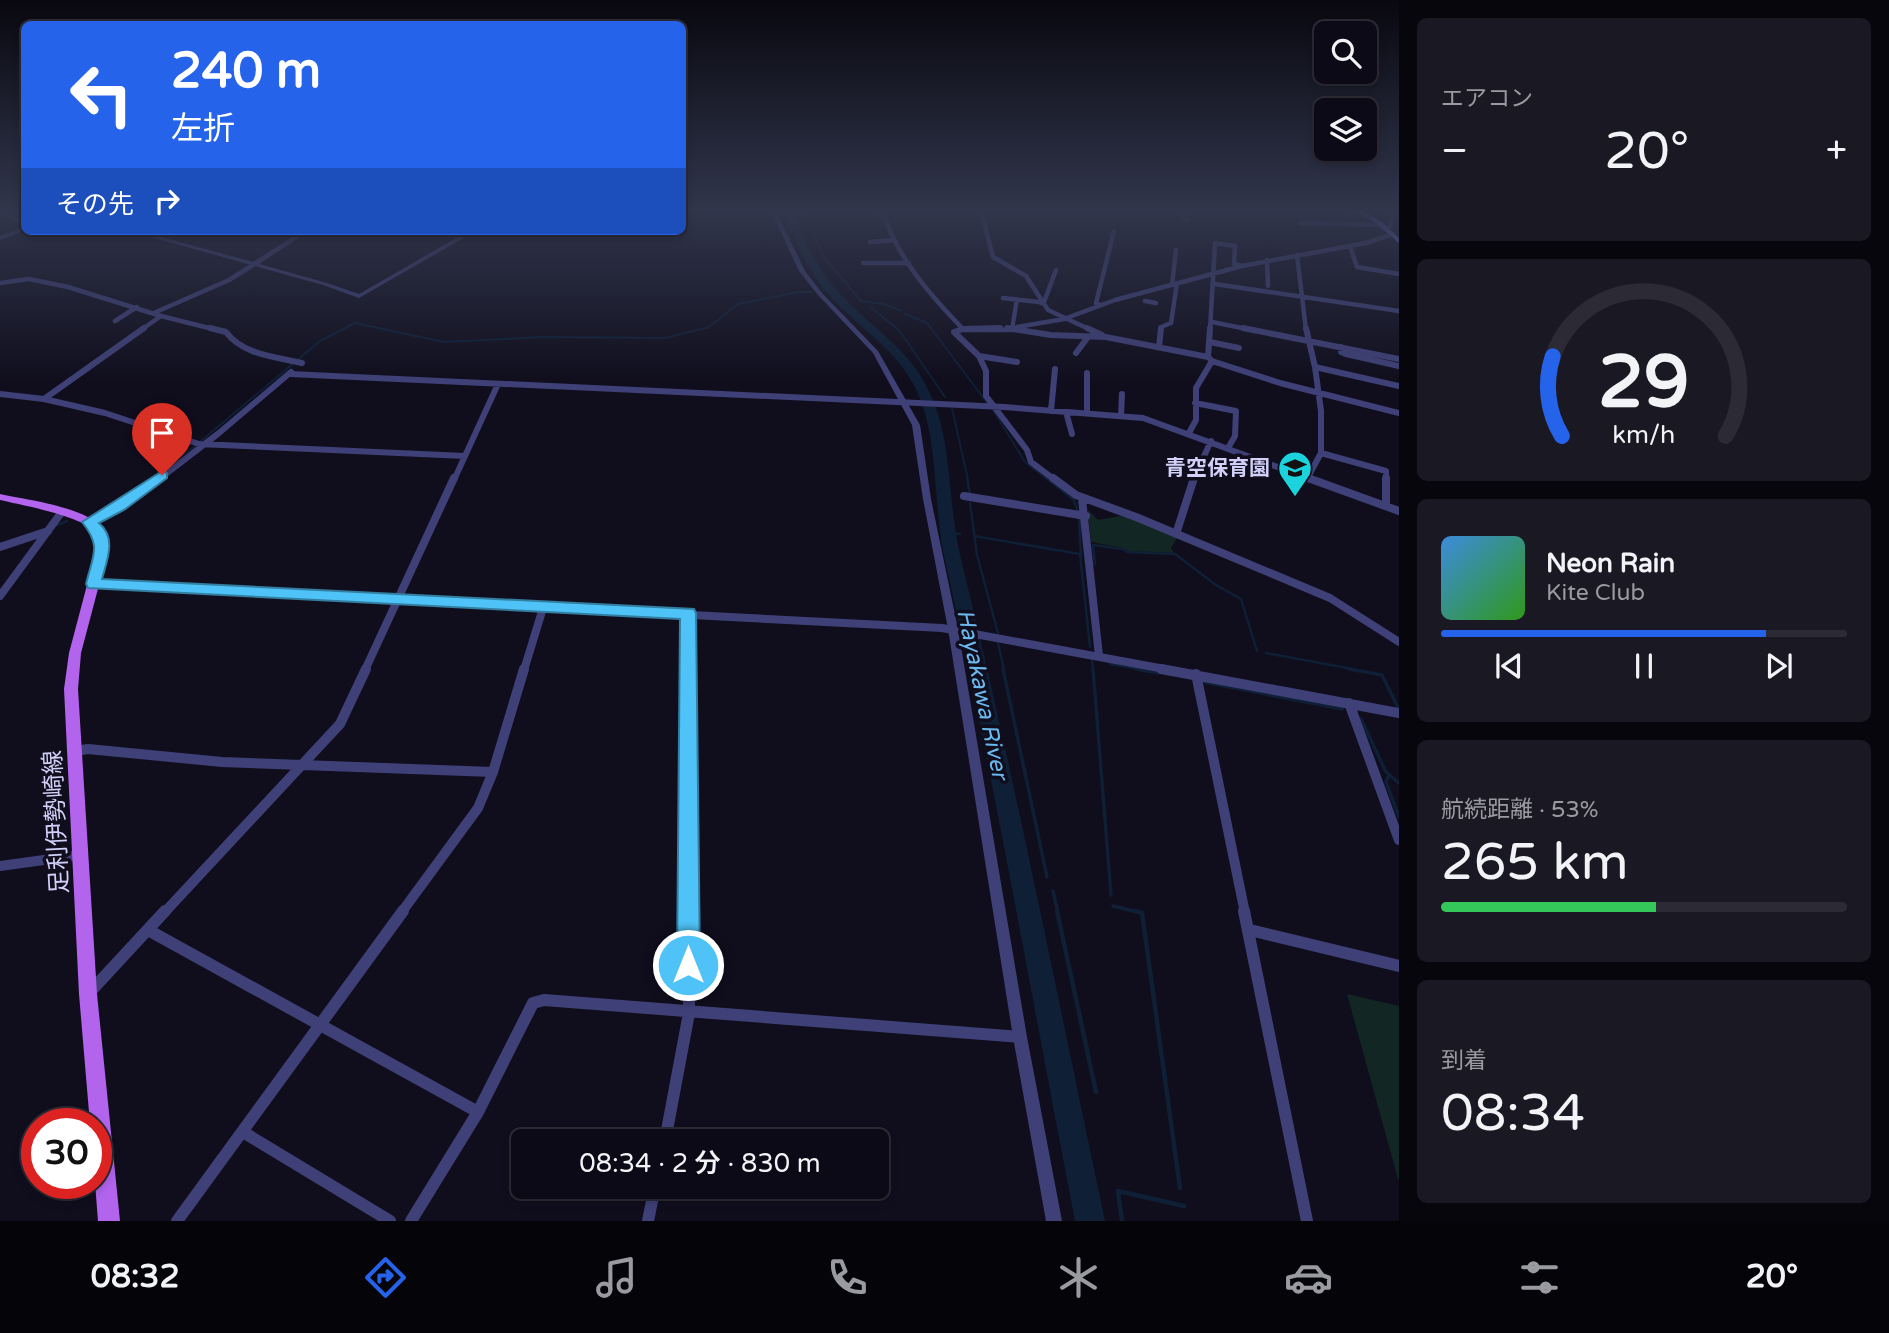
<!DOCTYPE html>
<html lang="ja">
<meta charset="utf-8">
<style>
:root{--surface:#0c0a16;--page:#1a1823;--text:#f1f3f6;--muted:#9a9aa1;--line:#2c2b35;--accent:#2563eb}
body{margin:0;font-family:"Varela Round","Noto Sans JP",sans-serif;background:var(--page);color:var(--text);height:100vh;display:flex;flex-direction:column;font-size:26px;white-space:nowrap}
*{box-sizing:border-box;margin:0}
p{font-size:23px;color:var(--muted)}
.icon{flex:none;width:38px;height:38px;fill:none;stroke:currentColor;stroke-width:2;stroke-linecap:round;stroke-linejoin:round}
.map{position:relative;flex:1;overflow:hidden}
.side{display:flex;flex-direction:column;gap:18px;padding:18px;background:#07060c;width:490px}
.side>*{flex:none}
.top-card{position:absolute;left:21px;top:21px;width:665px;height:214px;border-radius:10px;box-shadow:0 4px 10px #0003,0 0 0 2px var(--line);background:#2563eb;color:#fff;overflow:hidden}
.buttons{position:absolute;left:1314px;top:21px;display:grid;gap:14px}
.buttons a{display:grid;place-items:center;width:63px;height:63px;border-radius:10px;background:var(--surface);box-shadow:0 4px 10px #0003,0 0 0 2px var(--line);font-size:35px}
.speed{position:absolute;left:21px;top:1108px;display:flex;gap:14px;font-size:35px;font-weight:700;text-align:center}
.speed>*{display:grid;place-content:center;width:91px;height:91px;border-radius:50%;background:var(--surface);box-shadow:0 4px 10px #0003,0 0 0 2px var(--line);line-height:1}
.speed .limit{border:10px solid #d22;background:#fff;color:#111}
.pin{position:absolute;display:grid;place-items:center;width:60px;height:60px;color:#fff;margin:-72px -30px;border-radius:50% 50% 50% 0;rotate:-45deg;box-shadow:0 0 7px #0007}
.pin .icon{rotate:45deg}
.me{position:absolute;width:77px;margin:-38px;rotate:0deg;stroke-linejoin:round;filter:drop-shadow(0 0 5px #0008)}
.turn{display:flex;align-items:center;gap:24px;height:147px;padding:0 35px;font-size:32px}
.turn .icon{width:91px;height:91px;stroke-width:2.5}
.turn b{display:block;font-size:49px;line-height:60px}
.then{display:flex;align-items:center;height:66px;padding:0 35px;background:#0003;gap:14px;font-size:26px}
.big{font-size:52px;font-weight:600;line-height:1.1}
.side .card{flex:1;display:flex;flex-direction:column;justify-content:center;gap:10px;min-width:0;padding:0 24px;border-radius:10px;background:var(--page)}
.side .dial{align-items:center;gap:0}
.dial svg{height:182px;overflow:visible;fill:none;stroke:var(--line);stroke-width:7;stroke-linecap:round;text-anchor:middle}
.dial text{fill:var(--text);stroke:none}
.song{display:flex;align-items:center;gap:21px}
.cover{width:84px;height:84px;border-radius:10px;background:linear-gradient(135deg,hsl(210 70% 55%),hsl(110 70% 35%))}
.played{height:7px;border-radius:4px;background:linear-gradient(90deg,var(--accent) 80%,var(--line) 80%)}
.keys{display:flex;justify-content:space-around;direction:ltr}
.heat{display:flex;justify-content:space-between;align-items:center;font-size:38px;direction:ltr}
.charge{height:10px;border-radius:5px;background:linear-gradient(90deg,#34c759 53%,var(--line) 0)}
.trip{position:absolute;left:511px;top:1129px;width:378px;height:70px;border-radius:10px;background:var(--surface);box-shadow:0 4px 10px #0003,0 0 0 2px var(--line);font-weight:600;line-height:70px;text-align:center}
.dock{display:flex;height:112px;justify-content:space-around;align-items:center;background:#050409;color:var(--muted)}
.dock .icon{width:49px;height:49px}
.dock .selected{color:var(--accent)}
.dock b{font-size:32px;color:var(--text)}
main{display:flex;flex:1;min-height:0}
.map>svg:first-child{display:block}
.green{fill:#122624}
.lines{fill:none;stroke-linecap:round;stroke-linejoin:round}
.stream-far3{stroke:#0e1f36;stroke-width:2}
.stream-far2{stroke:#0e1f36;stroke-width:2.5}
.stream-far1{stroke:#0e1f36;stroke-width:3.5}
.stream{stroke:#0e1f36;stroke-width:4.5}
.river{fill:#0e1f36;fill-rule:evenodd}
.minor-far4{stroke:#3f4077;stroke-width:4.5}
.minor-far3{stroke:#3f4077;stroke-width:6}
.minor-far2{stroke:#3f4077;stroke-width:8}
.minor-far1{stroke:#3f4077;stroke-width:10}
.minor{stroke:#3f4077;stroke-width:12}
.tertiary{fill:#3f4077;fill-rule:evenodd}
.secondary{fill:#7276ef;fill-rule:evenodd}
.primary{fill:#b264ed;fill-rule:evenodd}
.route{fill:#4fc3f7;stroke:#337fa1;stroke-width:2}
.labels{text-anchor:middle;stroke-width:7;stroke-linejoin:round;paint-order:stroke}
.poi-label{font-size:21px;font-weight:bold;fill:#d2d0f9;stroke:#100e1d;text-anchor:end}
.water-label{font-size:23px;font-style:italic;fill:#6ab8ee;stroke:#100e1d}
.near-street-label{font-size:24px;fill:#d2d0f9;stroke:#100e1d}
</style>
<main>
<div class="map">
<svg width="1399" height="1221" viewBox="0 0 1399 1221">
<rect width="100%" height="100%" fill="#100e1d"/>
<path class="green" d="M1088 510 1098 520 1126 515 1177 538 1171 548 1174 553 1129 551 1123 548 1091 542Z
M1347 994 1399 1006V1179H1398Z"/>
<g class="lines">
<path class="stream-far3" d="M803 211 823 256 861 301 884 304 902 311
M823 291 830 289
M870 307 899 330 945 397
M905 314 927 323 988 404
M952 408 968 480
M993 410 1025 462 1048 480
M201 441 320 341 355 323 444 342 543 337 665 338 709 327 738 304 798 292H811
M149 480 195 446"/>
<path class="stream-far2" d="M967 478 970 494
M1046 478 1074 500 1078 512
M143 484 151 478
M970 503 977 555 998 633
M1079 518 1081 555
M57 525 67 521
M946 532 960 534
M974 536 1080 554 1090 647
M1095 564 1093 545 1123 549 1127 552 1175 554 1216 585 1241 599 1257 651
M998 643 1004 670
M1266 653 1358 670
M1092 660 1093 670
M1110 664 1145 670"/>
<path class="stream-far1" d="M1003 669 1047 877
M1093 669 1111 895
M1136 669 1159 673
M1349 669 1382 675 1398 708
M1204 682 1342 709
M1361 719 1386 772 1399 783
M1389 775 1386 782 1399 817
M1053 891 1058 913
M1113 906 1142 913"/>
<path class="stream" d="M1057 911 1096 1092
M1135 911 1142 913 1180 1188
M1122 1221 1118 1191 1184 1206"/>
<path class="river" d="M784 211H793C803 237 815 266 834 287 868 327 912 347 933 400 953 450 948 507 961 559 1015 778 1058 1000 1105 1221H1075C1032 1000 994 779 945 560 933 508 939 451 921 401 903 351 858 329 826 292 807 269 794 239 784 211Z"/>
<path class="minor-far4" d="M877 211 876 215 885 218C900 261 932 297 963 329
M981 211 993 257 1026 276 1048 310 1091 330
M1180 211 1187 220
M1343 211 1360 212
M0 212 24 223
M1300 223 1382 225
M1387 229 1390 227 1393 211
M870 242 893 240
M1350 246 1357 267 1399 274
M1297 255 1306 330
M1267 260 1268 286
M863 263H909
M0 283 29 279 68 287 161 316 217 330
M1215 284 1399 311
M1172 285 1176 250
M1003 298 1040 302
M1145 301 1156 303
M1041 303 1044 302 1056 270
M1101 305 1096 303 1114 231
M156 312 229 280 253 265
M115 321 137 307
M1212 322 1252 330
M1017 327 1064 319 1115 300 1242 266 1366 243 1393 234
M1012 329 1017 299
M141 330 161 316
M960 330H1018
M1161 330V327L1171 323 1177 283
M1210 330 1215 243 1235 246 1234 264 1242 266"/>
<path class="minor-far3" d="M210 328 226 332C243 355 276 357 302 363
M1000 328 963 329 954 332 979 356 986 371V396L1027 450 1031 462 1055 480
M1007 328 1051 335 1106 337 1208 357 1212 361 1280 383 1399 413
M1087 328 1102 335
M1243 328 1399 359
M1306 328 1315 367 1321 411V453L1308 477
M1210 342 1239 348
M1159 347 1161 328
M1341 347V352L1346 354 1399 366
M1076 353 1088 337
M979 356 1017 362
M1208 357 1210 328
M1315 367 1399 386
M1087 373V413
M290 374 1004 407 1143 418 1313 480
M0 394 44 399 105 413 199 444 465 456
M44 399 144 328
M1195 403 1236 411 1235 436 1228 448
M1051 411 1055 369
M1066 412 1072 434
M1121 416 1122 394
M1189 433 1196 420V388L1212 361
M1321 453 1386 471V480
M158 480 219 433 291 372
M454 480 498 384
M1193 480 1211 441"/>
<path class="minor-far2" d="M1053 478 1076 495 1136 517 1330 598 1399 642
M1308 478 1399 511
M1386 478V506
M964 496 1086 516
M1082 499 1099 656
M89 522 160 478
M1176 534 1194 478
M0 547 48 531
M94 584 942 628 1170 670
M0 596 61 513
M689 613V670
M365 670 454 478
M524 670 543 608"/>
<path class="minor-far1" d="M689 669V913
M1161 669 1399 713
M1196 674 1245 913
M1349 703 1399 840
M75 751 88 749 222 762 493 772
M0 866 80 855
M164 913 340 724 366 669
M401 913 478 808 493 772 524 669"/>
<path class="minor" d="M1244 911 1307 1221
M148 930 478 1112
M1250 930 1399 966
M90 992 165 911
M243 1132 390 1221
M665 1141 689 1013V911
M177 1221 403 911
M411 1221 478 1112 533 1003 544 1000 1020 1037
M648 1221 655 1186"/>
<path class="tertiary" d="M771 211H776L805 271 822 293 878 351 920 425 931 499 958 629 1027 1037 1062 1221H1046L1013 1037 948 629 923 499 912 425 873 353 818 295 799 271Z
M24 227V231L0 240V236Z
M130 231H139L253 262 302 231H309L259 264 327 283 359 294 460 236 450 231H457L467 236 359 298 323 285Z"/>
<path class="secondary" d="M1356 211C1373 211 1387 227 1399 238V243L1377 224Z"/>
<path class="primary" d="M0 494C27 500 88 507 104 530 109 536 109 543 108 551L81 653 78 689 97 994 120 1221H98L95 1183 96 1124H90L79 994 64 689 69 653 96 551C97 546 98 539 96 534 86 516 20 505 0 500Z"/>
</g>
<linearGradient id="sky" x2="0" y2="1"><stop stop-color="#090810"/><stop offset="0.55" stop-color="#31364c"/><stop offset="1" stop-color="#31364c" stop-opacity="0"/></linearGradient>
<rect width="1399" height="382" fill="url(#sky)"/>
<path class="route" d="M162 471 167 473V478L124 510 99 523C117 538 107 560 102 579L694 609 696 613 700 965 696 973 688 976 680 973 677 965 680 619 88 588 86 584C93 554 102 547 82 522Z"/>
<defs>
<g id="school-pin" transform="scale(1.75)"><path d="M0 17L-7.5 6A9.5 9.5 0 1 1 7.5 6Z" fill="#1ad3dc" stroke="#100e1d"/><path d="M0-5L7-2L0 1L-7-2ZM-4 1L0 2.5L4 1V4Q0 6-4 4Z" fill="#111"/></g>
</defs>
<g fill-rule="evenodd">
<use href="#school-pin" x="1295" y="468"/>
</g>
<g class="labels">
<g class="poi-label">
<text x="1270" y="475">青空保育園</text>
</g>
<g class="water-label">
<text transform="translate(983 694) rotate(78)" y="8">Hayakawa River</text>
</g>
<g class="near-street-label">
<text transform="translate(56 822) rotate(-93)" y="8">足利伊勢崎線</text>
</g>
</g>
</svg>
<div class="buttons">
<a><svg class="icon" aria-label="search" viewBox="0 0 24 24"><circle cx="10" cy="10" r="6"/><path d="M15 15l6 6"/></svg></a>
<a><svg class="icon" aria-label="layers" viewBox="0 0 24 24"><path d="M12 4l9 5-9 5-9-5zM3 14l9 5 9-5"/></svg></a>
</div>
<div class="speed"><div class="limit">30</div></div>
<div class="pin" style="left:162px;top:475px;background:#d93025"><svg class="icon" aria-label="arrive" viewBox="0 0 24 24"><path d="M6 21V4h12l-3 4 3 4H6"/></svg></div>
<svg class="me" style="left:688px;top:965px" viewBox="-20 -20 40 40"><circle r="17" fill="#4fc3f7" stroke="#fff" stroke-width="3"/><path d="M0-11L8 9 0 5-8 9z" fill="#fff"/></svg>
<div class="trip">08:34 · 2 分 · 830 m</div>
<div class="top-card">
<div class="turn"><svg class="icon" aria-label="left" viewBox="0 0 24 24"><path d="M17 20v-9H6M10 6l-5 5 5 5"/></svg><div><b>240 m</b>左折</div></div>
<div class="then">その先<svg class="icon" aria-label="right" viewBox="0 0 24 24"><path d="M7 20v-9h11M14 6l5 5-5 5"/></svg></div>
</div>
</div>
<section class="side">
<div class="card"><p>エアコン</p>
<div class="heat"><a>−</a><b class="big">20°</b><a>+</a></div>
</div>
<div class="card dial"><svg viewBox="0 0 100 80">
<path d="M14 69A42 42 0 1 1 86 69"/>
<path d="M14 69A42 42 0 0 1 10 34" stroke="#2563eb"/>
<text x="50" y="56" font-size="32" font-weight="700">29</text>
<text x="50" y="72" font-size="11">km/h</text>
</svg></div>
<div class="card">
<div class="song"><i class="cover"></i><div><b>Neon Rain</b><p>Kite Club</p></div></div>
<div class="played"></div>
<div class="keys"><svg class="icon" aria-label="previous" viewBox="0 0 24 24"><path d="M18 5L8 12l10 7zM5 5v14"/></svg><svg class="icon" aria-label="pause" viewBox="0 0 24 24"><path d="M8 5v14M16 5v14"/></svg><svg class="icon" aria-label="next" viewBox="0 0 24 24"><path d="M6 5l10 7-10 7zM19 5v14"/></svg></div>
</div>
<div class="card"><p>航続距離 · 53%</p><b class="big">265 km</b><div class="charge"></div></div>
<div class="card"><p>到着</p><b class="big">08:34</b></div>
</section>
</main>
<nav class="dock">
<b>08:32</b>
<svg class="icon selected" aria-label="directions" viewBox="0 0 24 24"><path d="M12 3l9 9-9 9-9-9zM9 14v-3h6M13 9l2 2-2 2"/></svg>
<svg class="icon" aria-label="music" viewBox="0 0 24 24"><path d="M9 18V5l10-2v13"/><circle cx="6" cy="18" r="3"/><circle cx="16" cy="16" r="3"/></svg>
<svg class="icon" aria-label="phone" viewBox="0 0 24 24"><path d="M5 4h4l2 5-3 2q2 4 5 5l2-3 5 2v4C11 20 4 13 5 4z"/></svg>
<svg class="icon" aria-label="climate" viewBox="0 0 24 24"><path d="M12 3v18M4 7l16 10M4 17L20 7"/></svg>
<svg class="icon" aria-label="car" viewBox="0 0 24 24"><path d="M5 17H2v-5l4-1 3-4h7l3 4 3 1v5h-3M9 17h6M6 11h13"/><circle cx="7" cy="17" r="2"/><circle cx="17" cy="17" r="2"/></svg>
<svg class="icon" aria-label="filters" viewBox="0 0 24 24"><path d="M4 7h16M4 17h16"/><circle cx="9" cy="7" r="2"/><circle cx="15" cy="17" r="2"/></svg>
<b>20°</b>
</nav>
